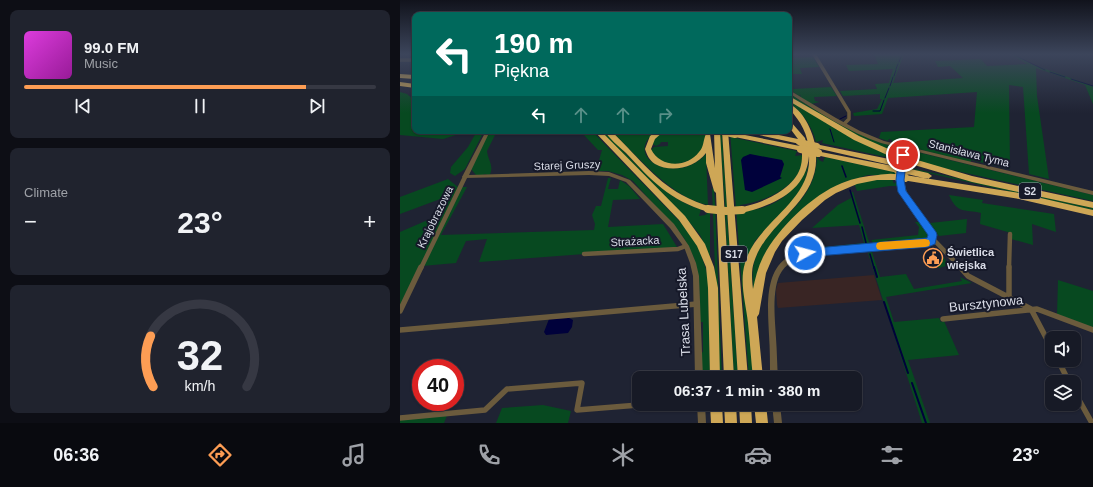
<!DOCTYPE html>
<meta charset="utf-8">
<style>
:root{--surface:#171a26;--page:#20232e;--text:#f1f3f6;--muted:#9ea1a7;--line:#363843;--accent:#fd9d54}
body{margin:0;font-family:Arial,sans-serif;background:var(--page);color:var(--text);height:100vh;display:flex;flex-direction:column;font-size:15px;white-space:nowrap}
*{box-sizing:border-box;margin:0}
p{font-size:13px;color:var(--muted)}
.icon{flex:none;width:22px;height:22px;fill:none;stroke:currentColor;stroke-width:2;stroke-linecap:round;stroke-linejoin:round}
.map{position:relative;flex:1;overflow:hidden}
.details{display:flex;flex-direction:column;gap:10px;padding:10px;background:#0d0e15;width:400px}
.details>*{flex:none}
.hud{position:absolute;left:12px;top:12px;width:380px;height:122px;border-radius:8px;box-shadow:0 1px 3px #0004,0 0 0 1px var(--line);background:#00695c;color:#fff;overflow:hidden}
.buttons{position:absolute;left:645px;top:331px;display:grid;gap:8px}
.buttons a{display:grid;place-items:center;width:36px;height:36px;border-radius:8px;background:var(--surface);box-shadow:0 1px 3px #0004,0 0 0 1px var(--line);font-size:20px}
.speed{position:absolute;left:12px;top:359px;display:flex;gap:8px;font-size:20px;font-weight:700;text-align:center}
.speed>*{display:grid;place-content:center;width:52px;height:52px;border-radius:50%;background:var(--surface);box-shadow:0 1px 3px #0004,0 0 0 1px var(--line);line-height:1}
.speed .limit{border:6px solid #d22;background:#fff;color:#111}
.pin{position:absolute;display:grid;place-items:center;width:34px;height:34px;color:#fff;margin:-17px;border:2px solid #fff;border-radius:50%;box-shadow:0 1px 4px #0007}
.me{position:absolute;width:44px;margin:-22px;rotate:83deg;stroke-linejoin:round;filter:drop-shadow(0 0 3px #0008)}
.turn{display:flex;align-items:center;gap:14px;height:84px;padding:0 16px;font-size:18px}
.turn .icon{width:52px;height:52px;stroke-width:2.5}
.turn b{display:block;font-size:28px;line-height:34px}
.lanes{display:flex;align-items:center;height:38px;padding:0 16px;background:#0003;justify-content:center;gap:20px;direction:ltr}
.lanes .off{opacity:.35}
.big{font-size:30px;font-weight:600;line-height:1.1}
.details .widget{flex:1;display:flex;flex-direction:column;justify-content:center;gap:6px;min-width:0;padding:0 14px;border-radius:8px;background:var(--page)}
.details .dial{align-items:center;gap:0}
.dial svg{height:104px;overflow:visible;fill:none;stroke:var(--line);stroke-width:7;stroke-linecap:round;text-anchor:middle}
.dial text{fill:var(--text);stroke:none}
.song{display:flex;align-items:center;gap:12px}
.cover{width:48px;height:48px;border-radius:6px;background:linear-gradient(135deg,hsl(300 70% 55%),hsl(300 70% 35%))}
.played{height:4px;border-radius:2px;background:linear-gradient(90deg,var(--accent) 80%,var(--line) 80%)}
.keys{display:flex;justify-content:space-around;direction:ltr}
.heat{display:flex;justify-content:space-between;align-items:center;font-size:22px;direction:ltr}
.trip{position:absolute;left:232px;top:371px;width:230px;height:40px;border-radius:8px;background:var(--surface);box-shadow:0 1px 3px #0004,0 0 0 1px var(--line);font-weight:600;line-height:40px;text-align:center}
.dock{display:flex;height:64px;justify-content:space-around;align-items:center;background:#090a0f;color:var(--muted)}
.dock .icon{width:28px;height:28px}
.dock .current{color:var(--accent)}
.dock b{font-size:18px;color:var(--text)}
main{display:flex;flex:1;min-height:0}
.map>svg:first-child{display:block}
.commercial{fill:#392524}
.green{fill:#074920;fill-rule:evenodd}
.water{fill:#00013b}
.lines{fill:none;stroke-linecap:round;stroke-linejoin:round}
.stream-far2{stroke:#00013b;stroke-width:1}
.stream-far1{stroke:#00013b;stroke-width:1.5}
.stream{stroke:#00013b;stroke-width:2}
.minor-far2{stroke:#6b5b3d;stroke-width:3.5}
.minor-far1{stroke:#6b5b3d;stroke-width:4.5}
.minor{stroke:#6b5b3d;stroke-width:5.5}
.tertiary{fill:#6b5b3d;fill-rule:evenodd}
.motorway{fill:#cea756;fill-rule:evenodd}
.motorway-bridge-far1{stroke:#cea756;stroke-width:6}
.motorway-bridge{stroke:#cea756;stroke-width:8}
.route{fill:#1a73e8;stroke:#114b97}
.slow{fill:#f59e0b}
.labels{text-anchor:middle;stroke-width:4;stroke-linejoin:round;paint-order:stroke}
.shield{fill:#161929;stroke:#9fa2af;stroke-width:1}
.shield-label{font-size:10px;font-weight:bold;fill:#dadde8}
.street-label{font-size:11px;fill:#dadde8;stroke:#161929}
.poi-label{font-size:11px;font-weight:bold;fill:#dadde8;stroke:#161929;text-anchor:start}
.near-street-label{font-size:13px;fill:#dadde8;stroke:#161929}
</style>
<main>
<section class="details">
<div class="widget">
<div class="song"><i class="cover"></i><div><b>99.0 FM</b><p>Music</p></div></div>
<div class="played"></div>
<div class="keys"><svg class="icon" aria-label="previous" viewBox="0 0 24 24"><path d="M18 5L8 12l10 7zM5 5v14"/></svg><svg class="icon" aria-label="pause" viewBox="0 0 24 24"><path d="M8 5v14M16 5v14"/></svg><svg class="icon" aria-label="next" viewBox="0 0 24 24"><path d="M6 5l10 7-10 7zM19 5v14"/></svg></div>
</div>
<div class="widget"><p>Climate</p>
<div class="heat"><a>−</a><b class="big">23°</b><a>+</a></div>
</div>
<div class="widget dial"><svg viewBox="0 0 100 80">
<path d="M14 69A42 42 0 1 1 86 69"/>
<path d="M14 69A42 42 0 0 1 12 30" stroke="#fd9d54"/>
<text x="50" y="56" font-size="32" font-weight="700">32</text>
<text x="50" y="72" font-size="11">km/h</text>
</svg></div>
</section>
<div class="map">
<svg width="693" height="423" viewBox="0 0 693 423">
<rect width="100%" height="100%" fill="#1f2333"/>
<path class="commercial" d="M474 275 482 300 378 308 377 305 376 290 378 283Z"/>
<path class="green" d="M474 54H504L493 83 563 78 550 66 538 67 535 61 581 59 587 66 627 64 610 54H614L634 65 693 86V104L685 85 636 68 637 96 649 179 629 174 623 87 609 85 610 169 571 160V163L492 142V140L489 139 488 141 479 138 481 132 574 127 577 92 488 98 482 114 454 116 453 113 477 109 482 99H480V94L443 96 440 91 477 89 475 84 489 83 493 69 449 71 446 65 478 64Z
M413 57 419 67 400 68 402 74H389V58Z
M389 85 393 89 431 87 437 96 414 97 415 101 420 102 411 104 400 97 401 95 399 96 389 89Z
M0 92 7 94 15 101V131H69L43 139 0 135Z
M389 93C417 112 447 129 479 142 486 145 496 145 501 151V156L498 151 495 150 494 153 465 142 389 97Z
M389 99 475 149 499 160 422 143 423 140 416 142C412 125 402 113 389 102Z
M77 131H84L65 169 55 176 50 173 51 167 68 147Z
M89 131H97L87 151C88 161 95 166 89 176L85 174 81 176 76 175 71 169Z
M182 131H192L286 228 298 247 306 269 308 280 310 378H302L300 353 303 352V322H300L299 279 294 258 284 238 233 181 222 175 208 171H196L202 150H198L182 133Z
M200 131H204C231 157 264 200 301 209L299 216 305 215 310 211V258L300 235 285 217Z
M211 131H256C220 159 278 186 306 154L308 205C271 198 238 156 211 131Z
M264 131H299V133H304L306 131C305 137 305 144 302 150 295 162 271 169 259 160 256 157 253 153 251 150L254 147 268 146V142H261L260 144 256 146 251 143 259 134Z
M330 131H335V138L397 151 395 156 403 155C404 185 365 202 340 205L341 212C348 210 355 210 362 208 385 201 400 184 409 164L404 184 395 198 355 241 346 260 353 378H349ZM384 164 380 177 345 190Z
M320 135H322L327 207H325Z
M509 152 521 153 693 195V201L543 168 511 159V156L506 158V154Z
M417 155 419 160 423 162 425 157 495 172 496 175H468L442 183 384 229 353 293C353 281 351 268 356 257 371 217 417 206 417 155Z
M506 167 693 208V210L506 168Z
M208 178H211L208 189H218L220 180 229 186 240 199 213 200 208 227 263 224 277 247 79 262 87 239 66 241 56 263 22 266 0 311V232L37 216 51 195 0 214V197L48 179 58 187H67L41 235 194 230 195 224 192 215 196 206H201Z
M492 178 494 184 498 179 499 186H490L457 191 454 183 463 181Z
M312 188 314 190 315 203 322 378H319Z
M450 192H453L470 245 423 248V247L464 243 459 225 412 228 438 205 451 198Z
M549 195 583 200 582 203 654 214 656 232 632 224 633 245 611 239V233L580 224 581 213C564 209 557 214 549 195Z
M325 213H327L338 378H334Z
M567 219 566 233 539 236 530 223Z
M515 222H519L528 234 527 239 512 241 489 240 475 245 471 240 518 235 519 227Z
M537 249 549 265 539 268 527 252Z
M472 252 480 277 506 274 514 289 562 281 560 277 572 283 486 297 494 322 539 318 541 322 544 321 559 355 508 360 530 423H522L468 253Z
M658 280 693 291V329L657 315Z
M143 405 171 411 168 423H96L102 408Z
M48 413 44 423H0V419Z"/>
<path class="water" d="M350 154 382 160 384 164 380 177 382 178 352 192 345 190 341 160 343 157Z
M169 318 173 320 172 327 168 333 146 335 144 332 149 319Z"/>
<g class="lines">
<path class="stream-far2" d="M612 54 645 70
M499 62 502 54
M496 69 498 64
M650 72 665 77
M494 76 496 70
M671 79 693 86
M490 86 493 77
M485 98 489 88
M473 111H480L484 100
M440 119 446 116
M430 129 434 142"/>
<path class="stream-far1" d="M442 166 446 177
M450 190 460 223
M462 227 466 243
M470 254 474 268"/>
<path class="stream" d="M474 267 477 277
M484 302 508 373
M512 383 526 423"/>
<path class="minor-far2" d="M414 54 449 112V119L444 124
M0 60H15"/>
<path class="minor-far1" d="M533 239 561 268
M184 254 278 249 286 246
M21 268 65 177
M609 268 610 234"/>
<path class="minor" d="M560 267 568 276 631 309 652 349
M609 298V267
M0 311 21 267
M543 319 637 309 693 330
M0 330 297 304
M658 360 669 382
M674 391 692 423
M0 418 85 410 107 389 182 383 177 410 251 404"/>
<path class="tertiary" d="M389 90 436 118 460 131 484 141 693 191V195L506 149 504 161V162H500V161L502 148C495 146 487 145 481 143 448 132 418 112 389 93Z
M86 131H90L69 175 189 171 209 172 230 180 274 224 289 246 296 263 299 276 303 378H295L293 276 290 263 284 247 270 228 226 182 209 176 189 175 63 178 62 177Z
M501 172 504 174C504 194 513 206 525 221 528 225 535 231 536 236 536 241 532 243 528 244L411 255C400 258 389 261 382 271 371 287 375 319 376 338 377 351 377 365 378 378H370C370 364 370 349 369 335 368 311 364 275 385 259 393 254 402 252 411 249L527 240 530 238V236C515 216 499 200 498 174Z
M297 404H305L306 423H298Z
M372 404H380L382 423H374Z"/>
<path class="motorway" d="M0 74 15 75V79L0 78Z
M0 82 15 84V88L0 86Z
M389 96 459 136 502 155 503 157 499 159H496L454 140 389 101Z
M389 104C403 110 412 130 415 144L499 161 503 164 499 167 416 148V151L498 167 502 170 498 173 416 155C419 202 367 221 354 262 351 270 352 281 353 289 355 279 358 267 363 257 378 228 412 195 442 183 454 178 466 176 478 175 485 174 497 172 502 177L498 180H477L457 184 436 193 425 200 402 220 382 241 375 252 366 273 359 314 357 317 363 378H353C351 360 350 342 348 323 346 304 339 282 345 263 356 222 412 202 409 156 406 192 373 205 342 213L339 212 338 210 339 208C345 206 352 205 357 203 374 197 397 184 401 165 402 161 402 157 402 153V151L335 137 332 135 335 133 400 146V144L350 133 347 131H360L398 139 389 127V121L391 122 405 138 409 151C408 135 401 121 389 109Z
M194 131H201L285 216 305 244 314 267 318 288 320 378H310L308 288 306 267 297 246 279 220Z
M204 131H211C234 152 254 180 282 195 291 200 301 204 311 207L312 209 311 211 308 212C268 199 253 182 226 153 218 146 210 139 204 131Z
M257 131H264L255 139 251 149C260 168 287 168 299 152 304 147 303 140 306 134H310L315 168 314 131H320L334 378H324L316 193 314 191 306 163V153C295 168 271 173 255 164 249 160 247 155 245 149L250 136Z
M322 131H328L348 378H338Z
M507 157 572 176 693 202V208L572 182 504 162 503 160 504 158Z
M506 168 528 173 532 176 528 179 503 173 502 171 503 169Z
M505 175 619 193 693 210V216L619 199 502 180 501 178 502 176Z
M310 404H322L323 423H311Z
M324 404H336L337 423H325Z
M339 404H351L352 423H340Z
M354 404H366L368 423H356Z"/>
<path class="motorway-bridge-far1" d="M318 131 335 135
M399 142 417 146"/>
<path class="motorway-bridge" d="M401 149 418 153
M499 157 507 160
M499 164 506 165
M498 170 506 171
M498 177 505 178
M308 209 326 211 342 210"/>
</g>
<linearGradient id="sky" x2="0" y2="1"><stop stop-color="#11131c"/><stop offset="0.48" stop-color="#3c455b"/><stop offset="1" stop-color="#3c455b" stop-opacity="0"/></linearGradient>
<rect width="693" height="113" fill="url(#sky)"/>
<path class="route" d="M503 152 507 155 504 180 506 191 536 232 537 235 535 244 528 247 405 257 402 256 400 253 402 250 405 249 527 238 528 235 498 192 496 180 499 155Z"/>
<path class="slow" d="M525 239 529 240 530 243 529 246 525 247 480 250 477 249 476 246 477 243 480 242Z"/>
<defs>
<g id="civic-ring" transform="scale(1)"><circle r="9.5" fill="#161929" stroke="#fd9d54" stroke-width="1.5"/><path d="M-.6-6.5H3V-4.5H.6V-3L4-1V1h2V6H-6V1h2V-1L-.6-3ZM-1.2 2.5V6h2.4V2.5Z" fill="#fd9d54"/></g>
</defs>
<g fill-rule="evenodd">
<use href="#civic-ring" x="533" y="258"/>
</g>
<g class="labels">
<g class="shield">
<rect x="619" y="183" width="22" height="16" rx="3"/>
<rect x="321" y="246" width="26" height="16" rx="3"/>
</g>
<g class="shield-label">
<text x="630" y="195">S2</text>
<text x="334" y="258">S17</text>
</g>
<g class="street-label">
<text transform="translate(569 153) rotate(14)" y="4">Stanisława Tyma</text>
<text transform="translate(167 165) rotate(-2)" y="4">Starej Gruszy</text>
<text transform="translate(35 217) rotate(-64)" y="4">Krajobrazowa</text>
<text transform="translate(235 241) rotate(-3)" y="4">Strażacka</text>
</g>
<g class="poi-label">
<text x="547" y="256">Świetlica<tspan x="547" dy="13">wiejska</tspan></text>
</g>
<g class="near-street-label">
<text transform="translate(586 303) rotate(-6)" y="5">Bursztynowa</text>
<text transform="translate(283 312) rotate(-93)" y="5">Trasa Lubelska</text>
</g>
</g>
</svg>
<div class="buttons">
<a><svg class="icon" aria-label="sound" viewBox="0 0 24 24"><path d="M4 9h4l5-4v14l-5-4H4zM17 9q2 3 0 6"/></svg></a>
<a><svg class="icon" aria-label="layers" viewBox="0 0 24 24"><path d="M12 4l9 5-9 5-9-5zM3 14l9 5 9-5"/></svg></a>
</div>
<div class="speed"><div class="limit">40</div></div>
<div class="pin" style="left:503px;top:155px;background:#d93025"><svg class="icon" aria-label="arrive" viewBox="0 0 24 24"><path d="M6 21V4h12l-3 4 3 4H6"/></svg></div>
<svg class="me" style="left:405px;top:253px" viewBox="-20 -20 40 40"><circle r="17" fill="#1a73e8" stroke="#fff" stroke-width="3"/><path d="M0-11L8 9 0 5-8 9z" fill="#fff"/></svg>
<div class="trip">06:37 · 1 min · 380 m</div>
<div class="hud">
<div class="turn"><svg class="icon" aria-label="left" viewBox="0 0 24 24"><path d="M17 20v-9H6M10 6l-5 5 5 5"/></svg><div><b>190 m</b>Piękna</div></div>
<div class="lanes"><svg class="icon" aria-label="left" viewBox="0 0 24 24"><path d="M17 20v-9H6M10 6l-5 5 5 5"/></svg><svg class="icon off" aria-label="ahead" viewBox="0 0 24 24"><path d="M12 20V5M6 11l6-6 6 6"/></svg><svg class="icon off" aria-label="ahead" viewBox="0 0 24 24"><path d="M12 20V5M6 11l6-6 6 6"/></svg><svg class="icon off" aria-label="right" viewBox="0 0 24 24"><path d="M7 20v-9h11M14 6l5 5-5 5"/></svg></div>
</div>
</div>
</main>
<nav class="dock">
<b>06:36</b>
<svg class="icon current" aria-label="directions" viewBox="0 0 24 24"><path d="M12 3l9 9-9 9-9-9zM9 14v-3h6M13 9l2 2-2 2"/></svg>
<svg class="icon" aria-label="music" viewBox="0 0 24 24"><path d="M9 18V5l10-2v13"/><circle cx="6" cy="18" r="3"/><circle cx="16" cy="16" r="3"/></svg>
<svg class="icon" aria-label="phone" viewBox="0 0 24 24"><path d="M5 4h4l2 5-3 2q2 4 5 5l2-3 5 2v4C11 20 4 13 5 4z"/></svg>
<svg class="icon" aria-label="climate" viewBox="0 0 24 24"><path d="M12 3v18M4 7l16 10M4 17L20 7"/></svg>
<svg class="icon" aria-label="car" viewBox="0 0 24 24"><path d="M5 17H2v-5l4-1 3-4h7l3 4 3 1v5h-3M9 17h6M6 11h13"/><circle cx="7" cy="17" r="2"/><circle cx="17" cy="17" r="2"/></svg>
<svg class="icon" aria-label="filters" viewBox="0 0 24 24"><path d="M4 7h16M4 17h16"/><circle cx="9" cy="7" r="2"/><circle cx="15" cy="17" r="2"/></svg>
<b>23°</b>
</nav>
